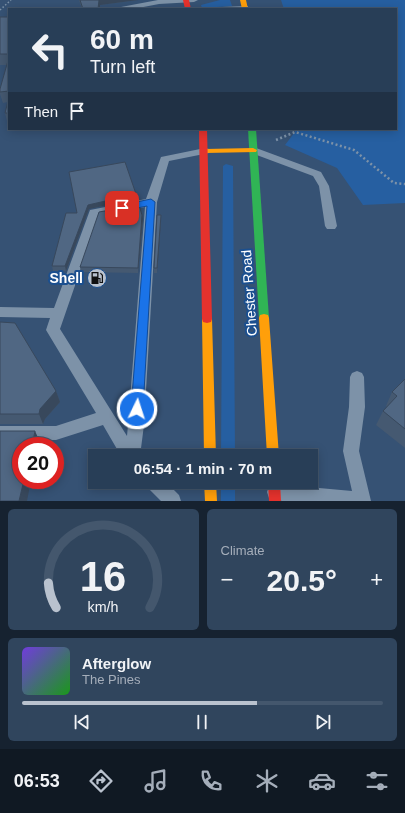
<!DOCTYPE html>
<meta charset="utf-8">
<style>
:root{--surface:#283e57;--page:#30455d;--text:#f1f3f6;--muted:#a5aeba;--line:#44576d;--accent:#b9c2ce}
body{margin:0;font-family:Helvetica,sans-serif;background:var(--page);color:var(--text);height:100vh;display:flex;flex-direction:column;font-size:15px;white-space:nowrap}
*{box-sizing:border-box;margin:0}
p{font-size:13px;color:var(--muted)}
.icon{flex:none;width:22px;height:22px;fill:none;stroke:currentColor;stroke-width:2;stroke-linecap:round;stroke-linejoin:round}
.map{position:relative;height:501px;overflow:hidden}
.drawer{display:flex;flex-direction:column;gap:8px;padding:8px;background:#162230;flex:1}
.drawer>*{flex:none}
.banner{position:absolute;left:8px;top:8px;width:389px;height:122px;border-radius:0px;box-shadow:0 2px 10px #0003,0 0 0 1px var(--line);background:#283e57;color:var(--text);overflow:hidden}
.speed{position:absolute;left:12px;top:437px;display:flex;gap:8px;font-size:20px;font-weight:700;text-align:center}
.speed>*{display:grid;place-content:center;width:52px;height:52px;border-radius:50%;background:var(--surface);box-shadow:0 2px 10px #0003,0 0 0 1px var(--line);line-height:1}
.speed .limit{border:6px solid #d22;background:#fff;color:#111}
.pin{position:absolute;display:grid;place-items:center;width:34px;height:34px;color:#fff;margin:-17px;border-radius:8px;box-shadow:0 2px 6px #0006}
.me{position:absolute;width:44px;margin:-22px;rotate:4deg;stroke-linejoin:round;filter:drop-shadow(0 0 3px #0008)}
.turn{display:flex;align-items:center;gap:14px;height:84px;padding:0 16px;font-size:18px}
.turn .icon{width:52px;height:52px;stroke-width:2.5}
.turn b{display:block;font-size:28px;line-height:34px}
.then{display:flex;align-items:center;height:38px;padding:0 16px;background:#0003;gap:8px;font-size:15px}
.big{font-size:30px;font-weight:700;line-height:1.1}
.drawer .tile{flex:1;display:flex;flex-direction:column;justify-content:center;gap:6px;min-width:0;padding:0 14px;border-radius:6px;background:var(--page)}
.drawer .dial{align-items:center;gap:0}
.dial svg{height:104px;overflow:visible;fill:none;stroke:var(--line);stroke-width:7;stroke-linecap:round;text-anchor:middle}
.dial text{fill:var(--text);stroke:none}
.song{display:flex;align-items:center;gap:12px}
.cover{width:48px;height:48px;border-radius:6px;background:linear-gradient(135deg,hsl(260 70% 55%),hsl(120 70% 35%))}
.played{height:4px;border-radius:2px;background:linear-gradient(90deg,var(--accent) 65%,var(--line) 65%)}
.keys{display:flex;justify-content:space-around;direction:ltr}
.heat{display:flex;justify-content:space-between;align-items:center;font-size:22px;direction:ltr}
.drawer .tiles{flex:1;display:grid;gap:8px;grid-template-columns:1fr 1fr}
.tile:last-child{grid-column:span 2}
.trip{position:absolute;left:88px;top:449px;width:230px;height:40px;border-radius:0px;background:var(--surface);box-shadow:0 2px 10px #0003,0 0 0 1px var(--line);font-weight:700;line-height:40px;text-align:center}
.tabs{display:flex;height:64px;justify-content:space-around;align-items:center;background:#101923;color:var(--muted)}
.tabs .icon{width:28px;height:28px}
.tabs .on{color:var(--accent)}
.tabs b{font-size:18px;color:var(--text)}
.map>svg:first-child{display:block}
.green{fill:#265fa1}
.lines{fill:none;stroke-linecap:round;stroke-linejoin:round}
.path-far1{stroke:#7d92a8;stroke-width:1.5;stroke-dasharray:1.5 2;stroke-linecap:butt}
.path{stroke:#7d92a8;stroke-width:2.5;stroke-dasharray:2 2.5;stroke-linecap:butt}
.lane{fill:#7d92a8;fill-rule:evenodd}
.fast{fill:#30b455;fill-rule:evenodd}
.slow{fill:#ff9f0a;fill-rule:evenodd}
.jam{fill:#e5322d;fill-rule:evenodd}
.wall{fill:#455971}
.shaded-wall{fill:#38485c}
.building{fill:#506783;stroke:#38485c}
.route{fill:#1a73e8;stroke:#114b97}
.labels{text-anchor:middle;stroke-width:4;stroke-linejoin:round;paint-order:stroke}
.poi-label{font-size:14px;font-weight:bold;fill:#fff;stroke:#1b4f8f;text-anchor:end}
.street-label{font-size:14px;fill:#fff;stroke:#1b4f8f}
</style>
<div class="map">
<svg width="405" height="501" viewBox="0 0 405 501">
<rect width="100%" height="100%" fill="#365274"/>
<path class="green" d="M220 0H230L232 6 202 8 201 5Z
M281 0H405V203L363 205 337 168 285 145 295 132V129H396V9H284Z
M226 164 233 166 235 456H221L223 166Z
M221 482H235V501H221Z"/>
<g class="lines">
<path class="path-far1" d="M0 10 11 0"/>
<path class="path" d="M276 140 295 132 354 150 394 183 405 184"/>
<path class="lane" d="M158 0H198L194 2 159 4 133 9H117L121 7Z
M245 6H248V9H218L222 7Z
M253 147 321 172 329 186 337 226 335 229H327L325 226 319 186 313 176 249 152 248 150Z
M205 148 209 149 210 151 209 153 169 161 157 202 144 425 140 456H121L103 425 56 440H0V426H56L96 413 46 330 50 318 0 317V307L54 308 90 210 146 199 161 157ZM145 207 128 425 127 436 60 329 99 216Z
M357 371 362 373 364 377 365 407 359 451 371 501H282L269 498 267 492 269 486 275 484 352 491 343 451 349 407 350 377 352 373Z
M146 482H166L179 495 181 501H161L148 488Z"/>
<path class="fast" d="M248 129H256L269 318 268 321 264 322 260 321 259 318Z"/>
<path class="slow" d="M240 0H246L248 9H242Z
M253 148 257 150 256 152 205 153 201 151 205 149Z
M264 314 268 315 269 318 279 456H267L259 318 260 315Z
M207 315 211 316 212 319 216 456H204L202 319 203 316Z
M204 482H216L217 501H205Z"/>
<path class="jam" d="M183 0H189L191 9H185Z
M199 129H207L212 319 211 322 207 323 203 322 202 319Z
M268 482H280L281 501H269Z"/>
</g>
<path class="wall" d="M79 0H138L100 5V9H82Z
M0 17H9V125H8L5 113 8 102 3 103 0 94V89L7 65H0Z
M136 194V199L89 209 66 271H53L52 266 77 213Z
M143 219 138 273 81 272 80 267Z
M161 220 157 273H154V268Z
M0 322 56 391 60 402 45 419 43 424H0Z
M405 379V448L376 425 383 411 387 407 386 406 392 392Z"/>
<path class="shaded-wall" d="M99 0H138L100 5V9H98Z
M136 194V199L89 209 66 271 65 266 88 205Z
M142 215 143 219 138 273V268Z
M161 215V220L157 273V268Z
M56 391 60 402 45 419 43 424 39 414 40 409Z
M35 431 40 442 39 446H32Z
M24 480H31L27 501H19Z"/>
<path class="building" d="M80 0H99L98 9H83Z
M0 17H9V54H0Z
M9 57V91L0 92V89Z
M9 97V113H5Z
M125 162 136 194 88 205 65 266H52L66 213H77L69 172Z
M139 205 142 215 138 268 80 267 99 212Z
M157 215H161L157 268H154Z
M0 322 15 323 56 391 40 409 39 414H0Z
M405 379V429L383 411 397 396 392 392Z
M0 431H35L32 446H21V480H24L19 501H0Z"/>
<path class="route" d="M151 199 155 202 143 409 141 413 137 415 133 413 131 409 147 206 122 211 118 208 122 205Z"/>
<defs>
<g id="fuel-disc" transform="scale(1)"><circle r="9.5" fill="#b9c2ce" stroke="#1b4f8f"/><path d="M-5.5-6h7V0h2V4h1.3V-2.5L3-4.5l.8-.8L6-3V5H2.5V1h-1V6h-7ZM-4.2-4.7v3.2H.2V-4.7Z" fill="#111"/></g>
</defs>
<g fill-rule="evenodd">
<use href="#fuel-disc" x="97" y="278"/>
</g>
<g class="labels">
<g class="poi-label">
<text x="83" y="283">Shell</text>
</g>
<g class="street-label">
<text transform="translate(249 293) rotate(-94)" y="5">Chester Road</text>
</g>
</g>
</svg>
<div class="speed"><div class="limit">20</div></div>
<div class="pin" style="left:122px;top:208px;background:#d93025"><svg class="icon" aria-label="arrive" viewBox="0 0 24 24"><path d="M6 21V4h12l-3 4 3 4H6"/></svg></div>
<svg class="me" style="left:137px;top:409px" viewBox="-20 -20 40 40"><circle r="17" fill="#1a73e8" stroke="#fff" stroke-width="3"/><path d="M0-11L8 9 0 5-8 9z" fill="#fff"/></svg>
<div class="trip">06:54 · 1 min · 70 m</div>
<div class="banner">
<div class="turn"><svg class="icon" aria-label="left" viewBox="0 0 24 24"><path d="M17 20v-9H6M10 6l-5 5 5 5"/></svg><div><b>60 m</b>Turn left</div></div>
<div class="then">Then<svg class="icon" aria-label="arrive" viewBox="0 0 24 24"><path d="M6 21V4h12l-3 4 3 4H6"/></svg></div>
</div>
</div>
<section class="drawer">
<div class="tiles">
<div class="tile dial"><svg viewBox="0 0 100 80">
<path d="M14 69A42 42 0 1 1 86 69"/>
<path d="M14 69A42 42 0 0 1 8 50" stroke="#b9c2ce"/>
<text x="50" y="56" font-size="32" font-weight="700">16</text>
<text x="50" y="72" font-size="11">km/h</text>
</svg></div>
<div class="tile"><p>Climate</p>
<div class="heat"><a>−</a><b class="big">20.5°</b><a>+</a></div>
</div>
<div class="tile">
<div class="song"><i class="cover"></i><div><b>Afterglow</b><p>The Pines</p></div></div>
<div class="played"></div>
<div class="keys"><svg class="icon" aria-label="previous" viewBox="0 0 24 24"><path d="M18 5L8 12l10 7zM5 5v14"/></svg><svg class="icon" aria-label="pause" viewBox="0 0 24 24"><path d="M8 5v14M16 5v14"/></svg><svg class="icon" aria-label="next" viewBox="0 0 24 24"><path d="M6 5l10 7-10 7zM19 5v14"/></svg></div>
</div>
</div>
</section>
<nav class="tabs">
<b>06:53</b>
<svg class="icon on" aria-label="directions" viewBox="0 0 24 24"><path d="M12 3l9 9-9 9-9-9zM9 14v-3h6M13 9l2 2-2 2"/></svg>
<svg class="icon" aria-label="music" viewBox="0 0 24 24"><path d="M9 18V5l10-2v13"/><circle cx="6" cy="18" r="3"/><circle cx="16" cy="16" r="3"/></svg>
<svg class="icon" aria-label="phone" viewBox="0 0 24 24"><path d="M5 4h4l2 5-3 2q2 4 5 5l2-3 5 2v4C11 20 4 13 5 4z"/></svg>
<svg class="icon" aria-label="climate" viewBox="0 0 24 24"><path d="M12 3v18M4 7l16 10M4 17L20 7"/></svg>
<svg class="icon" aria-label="car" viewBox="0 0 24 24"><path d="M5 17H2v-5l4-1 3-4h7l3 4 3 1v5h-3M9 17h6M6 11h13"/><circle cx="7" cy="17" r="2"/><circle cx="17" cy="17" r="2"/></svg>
<svg class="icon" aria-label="filters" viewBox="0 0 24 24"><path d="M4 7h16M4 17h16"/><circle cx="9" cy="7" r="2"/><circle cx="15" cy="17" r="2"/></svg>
</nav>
